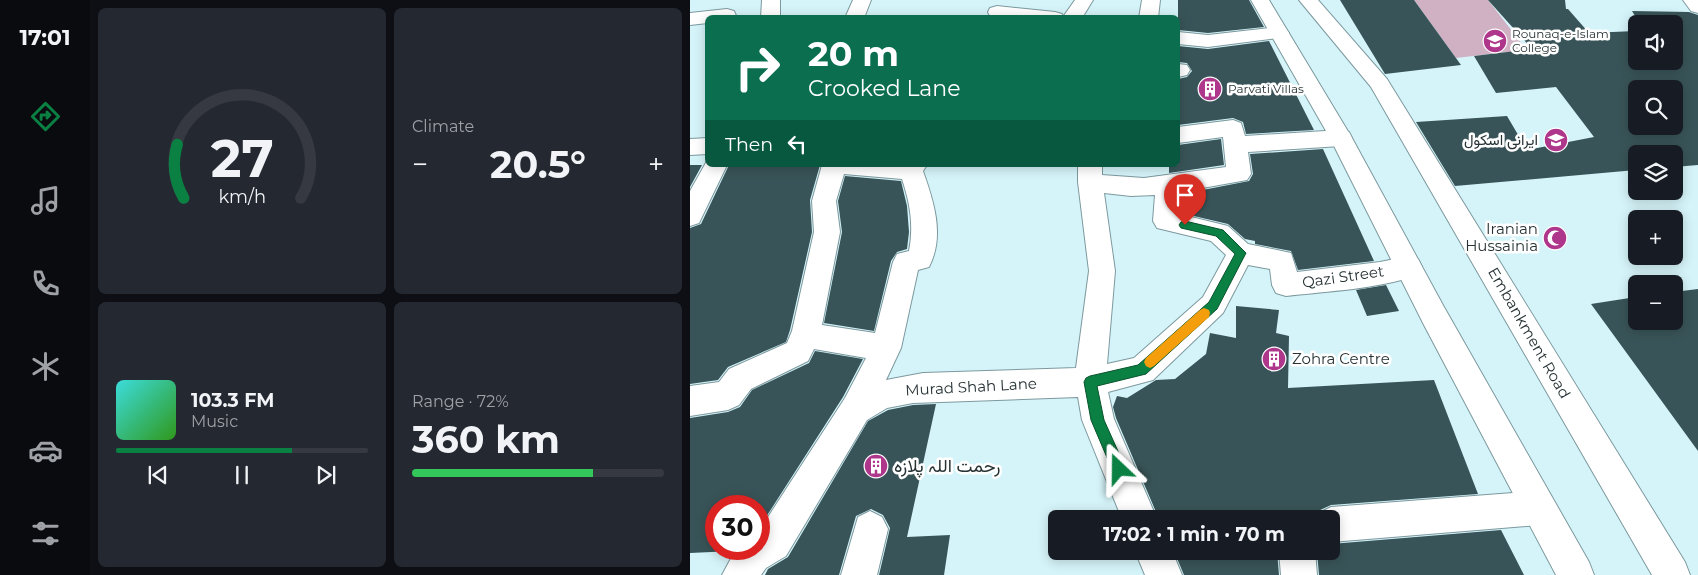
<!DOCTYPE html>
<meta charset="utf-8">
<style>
:root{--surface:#171b24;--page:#242831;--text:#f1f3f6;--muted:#9ea1a6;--line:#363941;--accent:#0b8043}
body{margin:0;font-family:Montserrat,Vazirmatn,sans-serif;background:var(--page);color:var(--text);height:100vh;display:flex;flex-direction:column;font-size:19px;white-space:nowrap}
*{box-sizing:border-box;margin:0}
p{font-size:16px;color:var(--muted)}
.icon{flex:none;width:28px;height:28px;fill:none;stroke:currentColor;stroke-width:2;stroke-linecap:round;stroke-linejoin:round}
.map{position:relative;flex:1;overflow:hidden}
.details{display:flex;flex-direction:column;gap:8px;padding:8px;background:#0d0f14;width:600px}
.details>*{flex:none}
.top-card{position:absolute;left:15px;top:15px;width:475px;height:152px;border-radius:8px;box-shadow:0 2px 12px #0003;background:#0b6e4f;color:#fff;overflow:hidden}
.fabs{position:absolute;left:938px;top:15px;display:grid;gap:10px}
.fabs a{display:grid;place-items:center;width:55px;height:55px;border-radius:8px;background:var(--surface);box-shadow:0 2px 12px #0003;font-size:25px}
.speed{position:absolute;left:15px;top:495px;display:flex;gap:10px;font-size:25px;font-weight:700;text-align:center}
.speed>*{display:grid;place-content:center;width:65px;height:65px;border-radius:50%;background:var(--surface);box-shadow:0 2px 12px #0003;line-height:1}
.speed .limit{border:8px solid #d22;background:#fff;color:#111}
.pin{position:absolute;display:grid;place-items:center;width:42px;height:42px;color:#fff;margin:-51px -21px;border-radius:50% 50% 50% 0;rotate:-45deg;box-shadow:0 0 5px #0007}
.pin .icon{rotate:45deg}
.me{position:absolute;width:55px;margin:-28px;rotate:337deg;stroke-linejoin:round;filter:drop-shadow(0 0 4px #0008)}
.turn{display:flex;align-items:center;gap:18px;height:105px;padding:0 20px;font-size:22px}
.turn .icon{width:65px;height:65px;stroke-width:2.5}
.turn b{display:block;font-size:35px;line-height:42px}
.then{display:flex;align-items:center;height:48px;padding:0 20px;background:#0003;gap:10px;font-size:19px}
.big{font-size:38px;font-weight:700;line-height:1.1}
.details .card{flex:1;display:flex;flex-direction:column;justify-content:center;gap:8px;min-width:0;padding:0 18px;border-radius:8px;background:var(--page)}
.details .dial{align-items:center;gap:0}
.dial svg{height:130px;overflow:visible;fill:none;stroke:var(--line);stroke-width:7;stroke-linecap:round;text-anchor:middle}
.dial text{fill:var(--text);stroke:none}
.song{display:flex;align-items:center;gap:15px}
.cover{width:60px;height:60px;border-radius:8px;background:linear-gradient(135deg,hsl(180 70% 55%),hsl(110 70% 35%))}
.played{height:5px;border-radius:2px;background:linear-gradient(90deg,var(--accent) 70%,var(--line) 70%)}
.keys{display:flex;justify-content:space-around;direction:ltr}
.heat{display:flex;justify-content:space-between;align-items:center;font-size:28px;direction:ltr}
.charge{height:8px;border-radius:4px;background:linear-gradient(90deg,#34c759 72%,var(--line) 0)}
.details .tiles{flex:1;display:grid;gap:8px;grid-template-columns:repeat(2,1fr)}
.trip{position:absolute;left:358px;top:510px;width:292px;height:50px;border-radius:8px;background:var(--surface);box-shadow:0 2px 12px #0003;font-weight:700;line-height:50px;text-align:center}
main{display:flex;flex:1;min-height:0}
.tab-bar{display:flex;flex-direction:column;width:90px;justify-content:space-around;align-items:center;background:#090b0e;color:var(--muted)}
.tab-bar .icon{width:35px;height:35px}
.tab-bar .current{color:var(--accent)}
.tab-bar b{font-size:22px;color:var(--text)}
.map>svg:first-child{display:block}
.green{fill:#cfb1c3}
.building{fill:#395458;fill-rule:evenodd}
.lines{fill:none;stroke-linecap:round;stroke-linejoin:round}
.minor-casing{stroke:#7c999e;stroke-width:2}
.major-casing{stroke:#7c999e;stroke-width:2}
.minor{fill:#fff;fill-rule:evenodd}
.major{fill:#fff;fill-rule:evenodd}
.route{fill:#0b8043;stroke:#07532c}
.slow{fill:#f59e0b}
.labels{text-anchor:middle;stroke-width:5;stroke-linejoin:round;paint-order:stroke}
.far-poi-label{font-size:12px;fill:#263234;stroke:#fff;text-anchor:start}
.poi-label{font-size:15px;fill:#263234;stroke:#fff;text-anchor:end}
.street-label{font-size:15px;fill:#263234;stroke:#fff}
.near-poi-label{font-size:18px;fill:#263234;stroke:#fff;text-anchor:start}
</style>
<main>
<nav class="tab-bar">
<b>17:01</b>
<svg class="icon current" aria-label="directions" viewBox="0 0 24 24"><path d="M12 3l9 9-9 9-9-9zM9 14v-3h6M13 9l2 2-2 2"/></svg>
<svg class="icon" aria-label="music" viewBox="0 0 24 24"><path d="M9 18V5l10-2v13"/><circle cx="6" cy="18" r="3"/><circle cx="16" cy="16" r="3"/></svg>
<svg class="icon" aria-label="phone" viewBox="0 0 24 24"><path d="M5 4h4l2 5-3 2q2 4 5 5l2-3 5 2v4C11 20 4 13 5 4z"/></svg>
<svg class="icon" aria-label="climate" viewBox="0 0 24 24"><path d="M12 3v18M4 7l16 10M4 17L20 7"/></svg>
<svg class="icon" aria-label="car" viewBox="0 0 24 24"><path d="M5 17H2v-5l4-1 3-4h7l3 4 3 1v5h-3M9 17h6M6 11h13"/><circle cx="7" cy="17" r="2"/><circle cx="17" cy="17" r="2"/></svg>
<svg class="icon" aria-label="filters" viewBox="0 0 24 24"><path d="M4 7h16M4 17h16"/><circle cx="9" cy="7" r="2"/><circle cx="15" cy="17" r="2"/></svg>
</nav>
<section class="details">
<div class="tiles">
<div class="card dial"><svg viewBox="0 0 100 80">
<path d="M14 69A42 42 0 1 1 86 69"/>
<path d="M14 69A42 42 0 0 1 10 36" stroke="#0b8043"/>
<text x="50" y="56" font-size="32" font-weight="700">27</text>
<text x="50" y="72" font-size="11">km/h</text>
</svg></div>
<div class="card"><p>Climate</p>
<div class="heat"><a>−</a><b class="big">20.5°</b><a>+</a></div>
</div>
<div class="card">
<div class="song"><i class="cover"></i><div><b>103.3 FM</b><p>Music</p></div></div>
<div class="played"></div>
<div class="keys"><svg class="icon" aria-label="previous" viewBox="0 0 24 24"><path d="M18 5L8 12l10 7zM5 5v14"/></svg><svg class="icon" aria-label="pause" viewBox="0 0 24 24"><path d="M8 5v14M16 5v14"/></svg><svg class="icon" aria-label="next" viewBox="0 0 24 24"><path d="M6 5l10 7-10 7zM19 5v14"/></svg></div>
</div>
<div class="card"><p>Range · 72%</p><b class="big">360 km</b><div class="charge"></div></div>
</div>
</section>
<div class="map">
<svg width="1008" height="575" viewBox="0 0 1008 575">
<rect width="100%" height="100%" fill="#d5f4f9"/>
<path class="green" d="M724 0H798L839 53 817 52 766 58Z"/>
<path class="building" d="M488 0H559L574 27 518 33 488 30Z
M650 0H724L771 65 695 74Z
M798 0H875L876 9H878L899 33 946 31V61H984V24H950L942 11 999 12 1008 15V165L984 167V154H946V170L765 186 726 122 817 116 837 150 904 137 866 87 806 93 784 56 842 49ZM946 89H984V126H946Z
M579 41 624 130 556 134 553 122 543 118 488 125V79L497 77 502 71 497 63 488 62V46L518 49Z
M531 139 534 165 479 173V165H488V145Z
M633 149 684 261 608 270 601 251 565 244V241L555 239 538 224 491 213 492 194 559 181 563 174 560 154Z
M0 165H12L0 187Z
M39 165H130L120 200 122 232 100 330 96 342 38 367 28 380 0 384V228L11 224Z
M155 176 211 181 217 206 219 232 217 249 207 252 201 261 184 331 134 323 152 232 148 201Z
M696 285 709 311 677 316 666 290Z
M1008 289V451L901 304 946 297V321H984V292Z
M546 306 589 310 586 333 599 336 598 388 744 380 788 494 641 505 628 511 624 519H469L426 418 423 407 427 396 437 398 466 380 485 379 516 354 520 333 546 338Z
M125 351 173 359 153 397 69 528V506H26V549H44L43 551 0 553V418L38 412 50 407 62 390 119 363Z
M246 404 217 537 260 535 254 575H189L200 528 193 515 181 509 166 516 149 575H75L78 569 98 557 178 421 198 410 223 405Z
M811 530 834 575H629L627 551H641V544Z
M484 551H587L589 575H494Z"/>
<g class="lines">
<g class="minor-casing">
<path id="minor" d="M72 0H90V18H71Z
M163 0H181L174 18H155Z
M385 0H403L392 18H306L300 16 298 12 300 8 307 6 365 12 372 14 373 17Z
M452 0H470L468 18H449Z
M993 0H1008V13L1001 11Z
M37 9 44 11 47 18H18V23L0 25V13Z
M589 27 596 29 599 33 596 37 518 47 488 44V32L518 35Z
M488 64 497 65 500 70 497 75 488 77Z
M543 120 551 123 555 136 651 130 659 132 662 138 659 144 651 146 558 152 561 174 557 180 490 192 489 214 538 226 558 244 601 253 607 272 690 262 719 256 728 259 732 267 728 275C687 289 640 291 596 296L586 293 582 285 580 269 558 265 533 313 463 380 418 392 424 419 467 519H432L392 420 388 397 223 403 197 408 177 420 96 556 76 568 71 575H32L46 549H69V531L155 398 176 358 124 349 118 361 61 389 49 405 38 410 0 416V386L29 382 39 369 97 343 102 331 124 232 122 201 132 165H237L233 171C244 202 255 236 239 267L228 270 211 348 196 380 233 373 386 368 399 271 388 182V165H412V175L454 178 536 167 533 137 488 143V127ZM154 174 212 179C220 203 224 225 219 251L207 254 203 262 185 333 132 325 150 232 146 201ZM414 193 441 196 465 195 463 221 467 228 521 241 536 255 513 297 444 358 417 364 425 271Z
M18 138V154L0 155V139Z
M18 159V165H37L9 223 0 226V191Z
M848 491 860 496 865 508 860 520 848 525 641 542V519H626L629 513 641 507Z
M180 511 192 517 198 529 187 575H151L168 517Z
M445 551H482L492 575H455Z
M589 551H625L627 575H591Z"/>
</g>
<g class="major-casing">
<path id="major" d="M561 0H579L662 138 754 307 899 562 904 575H866L734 325 640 138Z
M609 0H628L697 79 995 562 1000 575H962L681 87Z"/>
</g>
<use href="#minor" class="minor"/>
<use href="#major" class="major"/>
</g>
<path class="route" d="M495 221 533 230 556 253 527 309 456 374 407 386 414 420 436 469 433 474 429 476 424 474 401 420 394 382 396 378 400 376 448 365 519 302 545 254 526 236 491 228 489 225 491 222Z"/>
<path class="slow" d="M514 308 519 310 520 313 519 317 464 366 460 368 456 366 454 362 456 358 510 310Z"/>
<defs>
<g id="university-disc" transform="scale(1.25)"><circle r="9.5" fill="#ae368b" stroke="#fff"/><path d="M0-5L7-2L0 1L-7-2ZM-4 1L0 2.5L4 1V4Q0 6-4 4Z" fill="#fff"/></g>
<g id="building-disc" transform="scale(1.25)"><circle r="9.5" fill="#ae368b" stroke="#fff"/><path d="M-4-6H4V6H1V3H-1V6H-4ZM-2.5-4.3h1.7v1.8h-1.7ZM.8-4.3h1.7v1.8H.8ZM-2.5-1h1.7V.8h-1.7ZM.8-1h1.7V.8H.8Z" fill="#fff"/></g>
<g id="school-disc" transform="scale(1.25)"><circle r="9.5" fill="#ae368b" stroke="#fff"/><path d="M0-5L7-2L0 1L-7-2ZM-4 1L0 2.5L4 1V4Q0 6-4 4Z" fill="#fff"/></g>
<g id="mosque-disc" transform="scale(1.25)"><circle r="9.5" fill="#ae368b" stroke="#fff"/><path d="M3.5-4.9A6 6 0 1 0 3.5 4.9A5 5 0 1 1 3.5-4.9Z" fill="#fff"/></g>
</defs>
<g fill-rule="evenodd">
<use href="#university-disc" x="805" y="41"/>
<use href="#building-disc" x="520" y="89"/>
<use href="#school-disc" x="866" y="140"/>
<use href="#mosque-disc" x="865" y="238"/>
<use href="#building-disc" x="584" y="359"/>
<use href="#building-disc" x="186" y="466"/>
</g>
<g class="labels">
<g class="far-poi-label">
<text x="822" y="38">Rounaq-e-Islam<tspan x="822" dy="14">College</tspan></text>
<text x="538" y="93">Parvati Villas</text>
</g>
<g class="poi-label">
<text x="848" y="145">ایرانی اسکول</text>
<text x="848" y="234">Iranian<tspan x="848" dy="17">Hussainia</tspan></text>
<text x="602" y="364" text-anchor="start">Zohra Centre</text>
</g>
<g class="street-label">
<text transform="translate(653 277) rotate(-8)" y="5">Qazi Street</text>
<text transform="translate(839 333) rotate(60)" y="5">Embankment Road</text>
<text transform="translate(281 387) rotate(-3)" y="5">Murad Shah Lane</text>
</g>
<g class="near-poi-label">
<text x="204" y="472">رحمت اللہ پلازہ</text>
</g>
</g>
</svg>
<div class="fabs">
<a><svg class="icon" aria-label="sound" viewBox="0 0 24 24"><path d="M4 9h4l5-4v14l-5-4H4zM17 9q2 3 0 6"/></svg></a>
<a><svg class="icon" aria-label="search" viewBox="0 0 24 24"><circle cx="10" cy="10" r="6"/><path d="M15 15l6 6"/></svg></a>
<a><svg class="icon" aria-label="layers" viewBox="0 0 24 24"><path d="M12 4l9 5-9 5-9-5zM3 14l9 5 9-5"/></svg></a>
<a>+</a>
<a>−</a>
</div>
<div class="speed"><div class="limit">30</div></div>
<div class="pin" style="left:495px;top:225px;background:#d93025"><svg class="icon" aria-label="arrive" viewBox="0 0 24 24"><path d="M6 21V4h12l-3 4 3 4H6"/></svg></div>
<svg class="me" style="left:429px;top:469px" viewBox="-20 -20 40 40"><path d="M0-17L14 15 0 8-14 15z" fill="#0b8043" stroke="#fff" stroke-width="4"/></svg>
<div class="trip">17:02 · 1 min · 70 m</div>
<div class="top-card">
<div class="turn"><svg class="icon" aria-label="right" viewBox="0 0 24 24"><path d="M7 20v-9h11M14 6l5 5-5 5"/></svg><div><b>20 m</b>Crooked Lane</div></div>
<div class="then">Then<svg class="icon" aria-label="left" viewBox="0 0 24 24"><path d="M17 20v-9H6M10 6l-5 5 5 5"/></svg></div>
</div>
</div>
</main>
